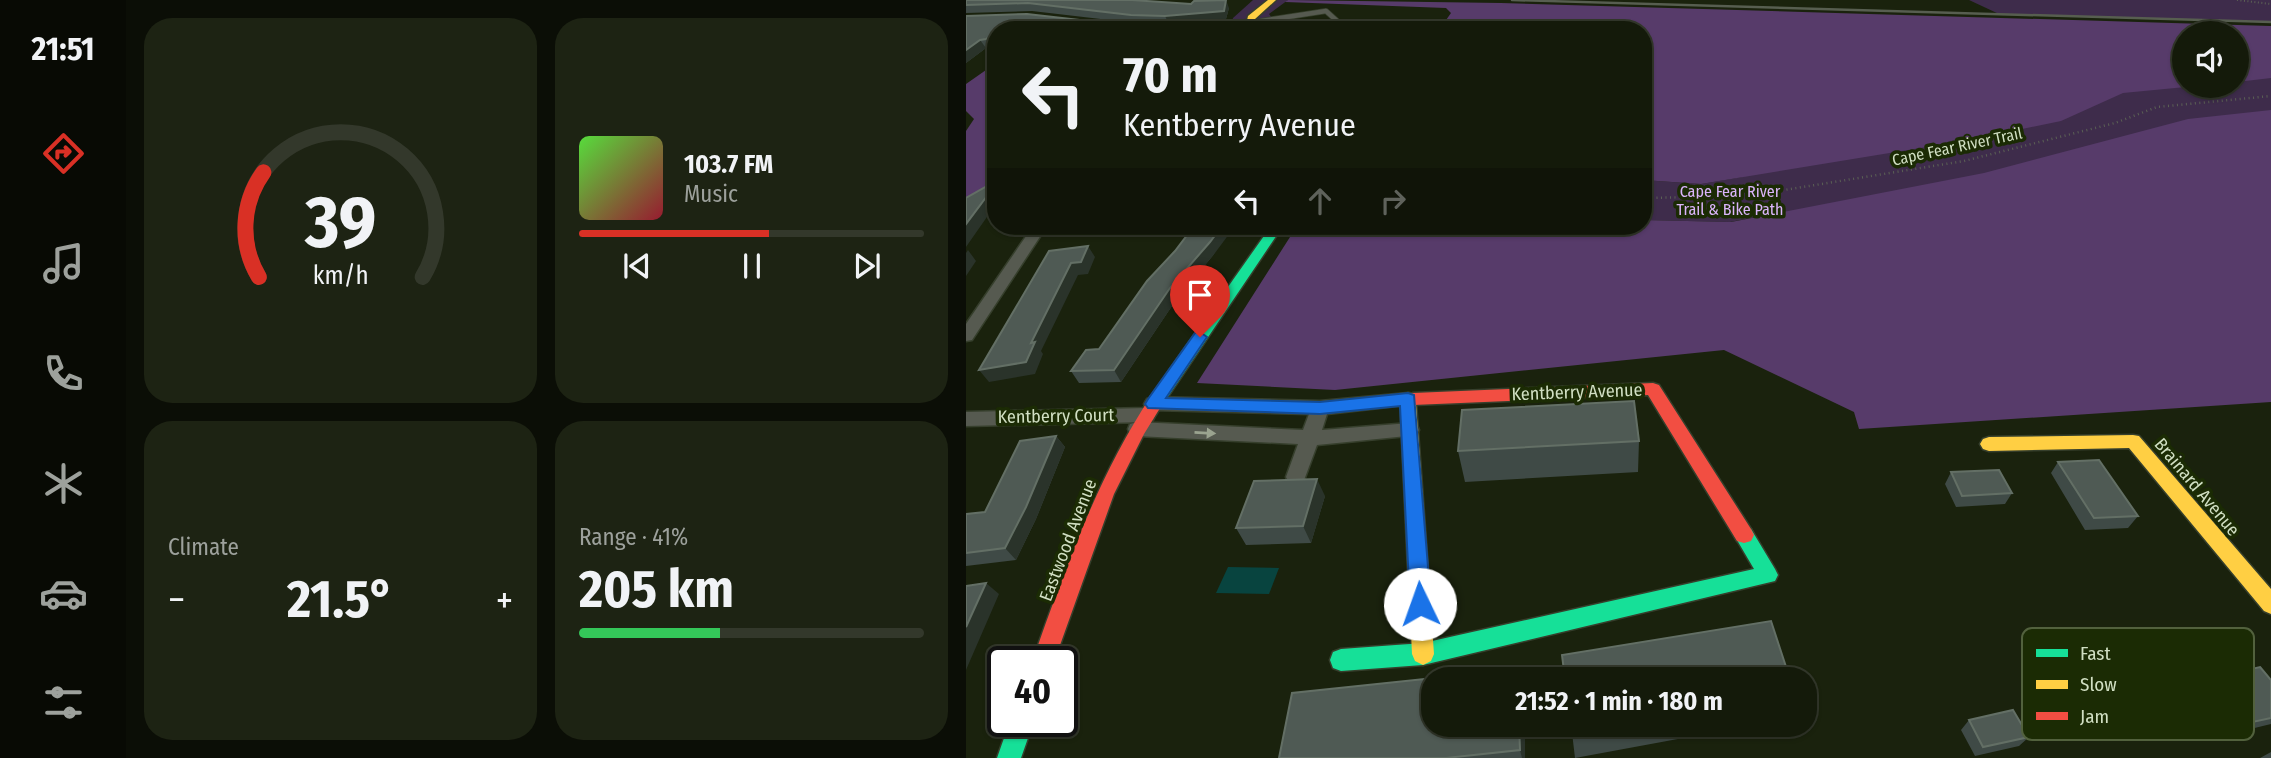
<!DOCTYPE html>
<meta charset="utf-8">
<style>
:root{--surface:#141a0a;--page:#1d2313;--text:#f1f3f6;--muted:#9da19c;--line:#33382b;--accent:#d93025}
body{margin:0;font-family:"Fira Sans Condensed",sans-serif;background:var(--page);color:var(--text);height:100vh;display:flex;flex-direction:column;font-size:26px;white-space:nowrap}
*{box-sizing:border-box;margin:0}
p{font-size:23px;color:var(--muted)}
.icon{flex:none;width:38px;height:38px;fill:none;stroke:currentColor;stroke-width:2;stroke-linecap:round;stroke-linejoin:round}
.map{position:relative;flex:1;overflow:hidden}
.panel{display:flex;flex-direction:column;gap:18px;padding:18px;background:#0b0e06;width:840px}
.panel>*{flex:none}
.top-card{position:absolute;left:21px;top:21px;width:665px;height:214px;border-radius:28px;box-shadow:0 2px 5px #0004,0 0 0 2px var(--line);background:#141a0a;color:var(--text);overflow:hidden}
.tools{position:absolute;left:1206px;top:21px;display:grid;gap:14px}
.tools a{display:grid;place-items:center;width:77px;height:77px;border-radius:50%;background:var(--surface);box-shadow:0 2px 5px #0004,0 0 0 2px var(--line);font-size:35px}
.speed{position:absolute;left:21px;top:646px;display:flex;gap:14px;font-size:35px;font-weight:700;text-align:center}
.speed>*{display:grid;place-content:center;width:91px;height:91px;border-radius:50%;background:var(--surface);box-shadow:0 2px 5px #0004,0 0 0 2px var(--line);line-height:1}
.speed .limit{border:4px solid #111;border-radius:10px;background:#fff;color:#111}
.pin{position:absolute;display:grid;place-items:center;width:60px;height:60px;color:#fff;margin:-72px -30px;border-radius:50% 50% 50% 0;rotate:-45deg;box-shadow:0 0 7px #0007}
.pin .icon{rotate:45deg}
.me{position:absolute;width:77px;margin:-38px;rotate:357deg;stroke-linejoin:round;filter:drop-shadow(0 0 5px #0008)}
.turn{display:flex;align-items:center;gap:24px;height:147px;padding:0 21px;font-size:32px}
.turn .icon{width:91px;height:91px;stroke-width:2.5}
.turn b{display:block;font-size:49px;line-height:60px}
.lanes{display:flex;align-items:center;height:66px;padding:0 21px;background:#0003;justify-content:center;gap:35px;direction:ltr}
.lanes .off{opacity:.35}
.big{font-size:52px;font-weight:700;line-height:1.1}
.panel .widget{flex:1;display:flex;flex-direction:column;justify-content:center;gap:10px;min-width:0;padding:0 24px;border-radius:28px;background:var(--page)}
.panel .dial{align-items:center;gap:0}
.dial svg{height:182px;overflow:visible;fill:none;stroke:var(--line);stroke-width:7;stroke-linecap:round;text-anchor:middle}
.dial text{fill:var(--text);stroke:none}
.song{display:flex;align-items:center;gap:21px}
.cover{width:84px;height:84px;border-radius:10px;background:linear-gradient(135deg,hsl(110 70% 55%),hsl(350 70% 35%))}
.played{height:7px;border-radius:4px;background:linear-gradient(90deg,var(--accent) 55%,var(--line) 55%)}
.keys{display:flex;justify-content:space-around;direction:ltr}
.heat{display:flex;justify-content:space-between;align-items:center;font-size:38px;direction:ltr}
.charge{height:10px;border-radius:5px;background:linear-gradient(90deg,#34c759 41%,var(--line) 0)}
.panel .tiles{flex:1;display:grid;gap:18px;grid-template-columns:repeat(2,1fr)}
.trip{position:absolute;left:455px;top:667px;width:396px;height:70px;border-radius:28px;background:var(--surface);box-shadow:0 2px 5px #0004,0 0 0 2px var(--line);font-weight:700;line-height:70px;text-align:center}
main{display:flex;flex:1;min-height:0}
.dock{display:flex;flex-direction:column;width:126px;justify-content:space-around;align-items:center;background:#080a04;color:var(--muted)}
.dock .icon{width:49px;height:49px}
.dock .on{color:var(--accent)}
.dock b{font-size:32px;color:var(--text)}
.map>svg:first-child{display:block}
.green{fill:#3e2c4b}
.forest{fill:#573b6a}
.water{fill:#08443f}
.lines{fill:none;stroke-linecap:round;stroke-linejoin:round}
.lane-casing{stroke:#363f2c;stroke-width:6}
.street-casing{stroke:#363f2c;stroke-width:3}
.fast-casing{stroke:#363f2c;stroke-width:3}
.slow-casing{stroke:#363f2c;stroke-width:3}
.jam-casing{stroke:#363f2c;stroke-width:3}
.path-far1{stroke:#5b6055;stroke-width:2;stroke-dasharray:1 2.5;stroke-linecap:butt}
.path{stroke:#5b6055;stroke-width:2.5;stroke-dasharray:1 3.5;stroke-linecap:butt}
.lane{stroke:#565a50;stroke-width:4.5}
.street{fill:#565a50;fill-rule:evenodd}
.fast{fill:#16e098;fill-rule:evenodd}
.slow{fill:#ffcf43;fill-rule:evenodd}
.jam{fill:#f24e42;fill-rule:evenodd}
.rail{stroke:#575e50;stroke-width:2.5}
.wall{fill:#3f4a46}
.shaded-wall{fill:#2a332a}
.building{fill:#4f5a54;stroke:#636f65;stroke-width:2}
.oneway{fill:#9aa38f}
.route{fill:#1a73e8;stroke:#114b97;stroke-width:2}
.labels{text-anchor:middle;stroke-width:7;stroke-linejoin:round;paint-order:stroke}
.far-street-label{font-size:16px;fill:#d1dfc3;stroke:#1b2b04}
.far-park-label{font-size:16px;fill:#dbb5fb;stroke:#1b2b04}
.street-label{font-size:18px;fill:#d1dfc3;stroke:#1b2b04}
.key{fill:#1b2b04;stroke:#52613d;stroke-width:2}
.key-label{font-size:19px;fill:#d1dfc3}
</style>
<main>
<nav class="dock">
<b>21:51</b>
<svg class="icon on" aria-label="directions" viewBox="0 0 24 24"><path d="M12 3l9 9-9 9-9-9zM9 14v-3h6M13 9l2 2-2 2"/></svg>
<svg class="icon" aria-label="music" viewBox="0 0 24 24"><path d="M9 18V5l10-2v13"/><circle cx="6" cy="18" r="3"/><circle cx="16" cy="16" r="3"/></svg>
<svg class="icon" aria-label="phone" viewBox="0 0 24 24"><path d="M5 4h4l2 5-3 2q2 4 5 5l2-3 5 2v4C11 20 4 13 5 4z"/></svg>
<svg class="icon" aria-label="climate" viewBox="0 0 24 24"><path d="M12 3v18M4 7l16 10M4 17L20 7"/></svg>
<svg class="icon" aria-label="car" viewBox="0 0 24 24"><path d="M5 17H2v-5l4-1 3-4h7l3 4 3 1v5h-3M9 17h6M6 11h13"/><circle cx="7" cy="17" r="2"/><circle cx="17" cy="17" r="2"/></svg>
<svg class="icon" aria-label="filters" viewBox="0 0 24 24"><path d="M4 7h16M4 17h16"/><circle cx="9" cy="7" r="2"/><circle cx="15" cy="17" r="2"/></svg>
</nav>
<section class="panel">
<div class="tiles">
<div class="widget dial"><svg viewBox="0 0 100 80">
<path d="M14 69A42 42 0 1 1 86 69"/>
<path d="M14 69A42 42 0 0 1 16 23" stroke="#d93025"/>
<text x="50" y="56" font-size="32" font-weight="700">39</text>
<text x="50" y="72" font-size="11">km/h</text>
</svg></div>
<div class="widget">
<div class="song"><i class="cover"></i><div><b>103.7 FM</b><p>Music</p></div></div>
<div class="played"></div>
<div class="keys"><svg class="icon" aria-label="previous" viewBox="0 0 24 24"><path d="M18 5L8 12l10 7zM5 5v14"/></svg><svg class="icon" aria-label="pause" viewBox="0 0 24 24"><path d="M8 5v14M16 5v14"/></svg><svg class="icon" aria-label="next" viewBox="0 0 24 24"><path d="M6 5l10 7-10 7zM19 5v14"/></svg></div>
</div>
<div class="widget"><p>Climate</p>
<div class="heat"><a>−</a><b class="big">21.5°</b><a>+</a></div>
</div>
<div class="widget"><p>Range · 41%</p><b class="big">205 km</b><div class="charge"></div></div>
</div>
</section>
<div class="map">
<svg width="1305" height="758" viewBox="0 0 1305 758">
<rect width="100%" height="100%" fill="#1a220d"/>
<path class="green" d="M287 0H322L303 14 315 30H264L267 18Z
M1003 0H1305V22L1033 14Z
M1271 61 1305 73V310L810 213 764 222 677 220V180L735 184 776 177 1001 83 1270 86Z"/>
<path class="forest" d="M322 0 535 3 1305 26V78L1271 82 1270 33H1218V86H1230L1157 93 1095 121 1003 140 735 184 677 180V30H473L485 13 480 8 319 2Z
M30 63V190L0 207V131L8 119 0 111V84Z
M1305 110V402L893 429 888 412 758 350 369 390 231 383 331 226H677V220L765 222 1018 173 1222 119Z"/>
<path class="water" d="M262 567 313 568 303 594 250 593Z"/>
<g class="lines">
<g class="lane-casing">
<path id="lane" d="M282 23 360 11 381 30"/>
</g>
<g class="street-casing">
<path id="street" d="M282 20 285 25 234 30 230 27Z
M67 226H81L6 340 0 341V324Z
M442 393 448 394 451 399 448 404 361 414 356 430 444 423 451 425 453 430 451 435 351 445 337 483 330 485 323 483 320 477 332 444 171 436 164 434 162 429 164 424 171 422 337 430 343 414 187 410 189 415 187 420 180 422 0 426V412L180 408 178 404 181 399 187 397 354 401Z"/>
</g>
<g class="fast-casing">
<path id="fast" d="M305 226H317L197 404H185L183 400 185 396Z
M778 527 785 529 809 569 812 575 809 581 457 665 375 671 367 668 364 660 367 652 375 649 457 643 788 569 768 535 771 529Z
M44 721H68L55 758H31Z"/>
</g>
<g class="slow-casing">
<path id="slow" d="M302 0H310L289 19 287 30H279L282 16Z
M442 393 453 395 455 399 450 404 468 654 465 661 457 665 449 661 446 654 434 399Z
M1167 435 1173 436 1305 589V614L1298 611 1163 448 1023 451 1017 449 1014 444 1017 439 1023 437Z"/>
</g>
<g class="jam-casing">
<path id="jam" d="M687 383 693 385 785 529 788 535 785 541 778 543 771 541 682 395 447 405 439 399 447 393Z
M191 394 199 400 178 434 148 494 88 662H66C99 569 131 478 185 396Z"/>
</g>
<path class="path-far1" d="M1271 0 1305 4"/>
<path class="path" d="M677 198 781 196 998 161 1149 123 1191 107 1305 96"/>
<use href="#lane" class="lane"/>
<use href="#street" class="street"/>
<use href="#fast" class="fast"/>
<use href="#slow" class="slow"/>
<use href="#jam" class="jam"/>
<path class="rail" d="M546 0 1305 22"/>
</g>
<path class="wall" d="M0 0 263 8 260 19 208 24 258 30H30V45L25 48H20L0 63V16L149 24H188L169 23 66 11 0 13Z
M249 253 210 300 155 382 113 383 105 371 133 349Z
M90 436 99 447 70 519 50 560 0 566V514L19 512Z
M673 441 672 472 499 482 492 451Z
M1092 462 1172 516 1162 528 1119 530 1085 473Z
M985 472 1046 493 1039 504 990 507 979 484Z
M359 496 345 543 280 545 270 528Z
M553 669 555 679H467V724H559V758H313L326 693Z
M1246 678 1305 680V724L1268 733 1233 688Z
M1003 720 1063 737 1053 746 1009 756 995 730Z
M605 724H793L609 758Z
M1305 752V758H1294Z"/>
<path class="shaded-wall" d="M260 0 263 8 260 19 203 24 199 16Z
M255 21 258 30H254Z
M49 25 52 30H33L38 26Z
M30 32V45L25 48 20 39Z
M14 40 20 48 0 63V50Z
M30 184V204L0 247V224Z
M134 226H164L136 230Z
M256 226H269L249 253 210 300 155 382 148 370 204 288Z
M122 246 129 257 122 274 112 275 75 351 77 354 69 374 23 382 13 370 65 343 105 263Z
M2 250 10 261 0 276V253Z
M90 436 99 447 70 519 50 560 39 548Z
M351 479 359 496 345 543 337 526Z
M20 583 33 594 0 670V627Z
M553 724H559V758H556L554 750Z"/>
<path class="building" d="M0 0H166L225 4 228 1 260 0 258 11 199 16 165 15 62 3 0 5Z
M61 14 149 24H233L255 21 254 30H102L49 25 38 26 33 30H30V32L20 39 14 40 0 50V16Z
M30 181V184L0 224V198Z
M228 226H256L244 242 204 288 148 370 105 371 120 350 133 349 181 281 209 251Z
M122 246 115 262 105 263 65 343 69 342 60 362 13 370 83 251Z
M668 401 673 441 492 451 496 410Z
M90 436 60 507 39 548 0 553V514L19 512 54 441Z
M1133 460 1172 516 1128 518 1092 462Z
M1033 470 1046 493 996 496 985 472Z
M351 479 337 526 270 528 288 481Z
M20 583 0 627V586Z
M805 621 824 679H599L596 655Z
M1294 667 1305 680V718L1282 723 1246 678Z
M553 669V679H467V724H553L554 750 480 758H313L326 693Z
M1047 710 1063 737 1017 747 1003 720Z
M605 724H655L606 733Z"/>
<defs><path id="oneway-solid" d="M-6-.8H1V-3.2L6.5 0L1 3.2V.8H-6Z" transform="scale(1.75)"/></defs>
<use class="oneway" href="#oneway-solid" transform="translate(239 433) rotate(3)"/>
<path class="route" d="M234 332 241 337 200 398 354 402 442 393 448 395 465 604 462 611 454 614 447 611 444 604 434 406 354 414 182 408 179 404 182 399 229 333Z"/>
<g class="labels">
<g class="far-street-label">
<text transform="translate(991 146) rotate(-12)" y="6">Cape Fear River Trail</text>
</g>
<g class="far-park-label">
<text x="764" y="197">Cape Fear River<tspan x="764" dy="18">Trail &amp; Bike Path</tspan></text>
</g>
<g class="street-label">
<text transform="translate(611 392) rotate(-2)" y="6">Kentberry Avenue</text>
<text transform="translate(90 416) rotate(-1)" y="6">Kentberry Court</text>
<text transform="translate(1231 487) rotate(50)" y="6">Brainard Avenue</text>
<text transform="translate(102 540) rotate(-69)" y="6">Eastwood Avenue</text>
</g>
</g>
<rect x="1056" y="628" width="232" height="112" rx="10" class="key"/>
<rect x="1070" y="649" width="32" height="8" fill="#16e098"/>
<rect x="1070" y="680" width="32" height="9" fill="#ffcf43"/>
<rect x="1070" y="712" width="32" height="8" fill="#f24e42"/>
<g class="key-label">
<text x="1114" y="660">Fast</text>
<text x="1114" y="691">Slow</text>
<text x="1114" y="723">Jam</text>
</g>
</svg>
<div class="tools">
<a><svg class="icon" aria-label="sound" viewBox="0 0 24 24"><path d="M4 9h4l5-4v14l-5-4H4zM17 9q2 3 0 6"/></svg></a>
</div>
<div class="speed"><div class="limit">40</div></div>
<div class="pin" style="left:234px;top:337px;background:#d93025"><svg class="icon" aria-label="arrive" viewBox="0 0 24 24"><path d="M6 21V4h12l-3 4 3 4H6"/></svg></div>
<svg class="me" style="left:454px;top:604px" viewBox="-20 -20 40 40"><circle r="19" fill="#fff"/><path d="M0-13L10 11 0 6-10 11z" fill="#1a73e8"/></svg>
<div class="trip">21:52 · 1 min · 180 m</div>
<div class="top-card">
<div class="turn"><svg class="icon" aria-label="left" viewBox="0 0 24 24"><path d="M17 20v-9H6M10 6l-5 5 5 5"/></svg><div><b>70 m</b>Kentberry Avenue</div></div>
<div class="lanes"><svg class="icon" aria-label="left" viewBox="0 0 24 24"><path d="M17 20v-9H6M10 6l-5 5 5 5"/></svg><svg class="icon off" aria-label="ahead" viewBox="0 0 24 24"><path d="M12 20V5M6 11l6-6 6 6"/></svg><svg class="icon off" aria-label="right" viewBox="0 0 24 24"><path d="M7 20v-9h11M14 6l5 5-5 5"/></svg></div>
</div>
</div>
</main>
